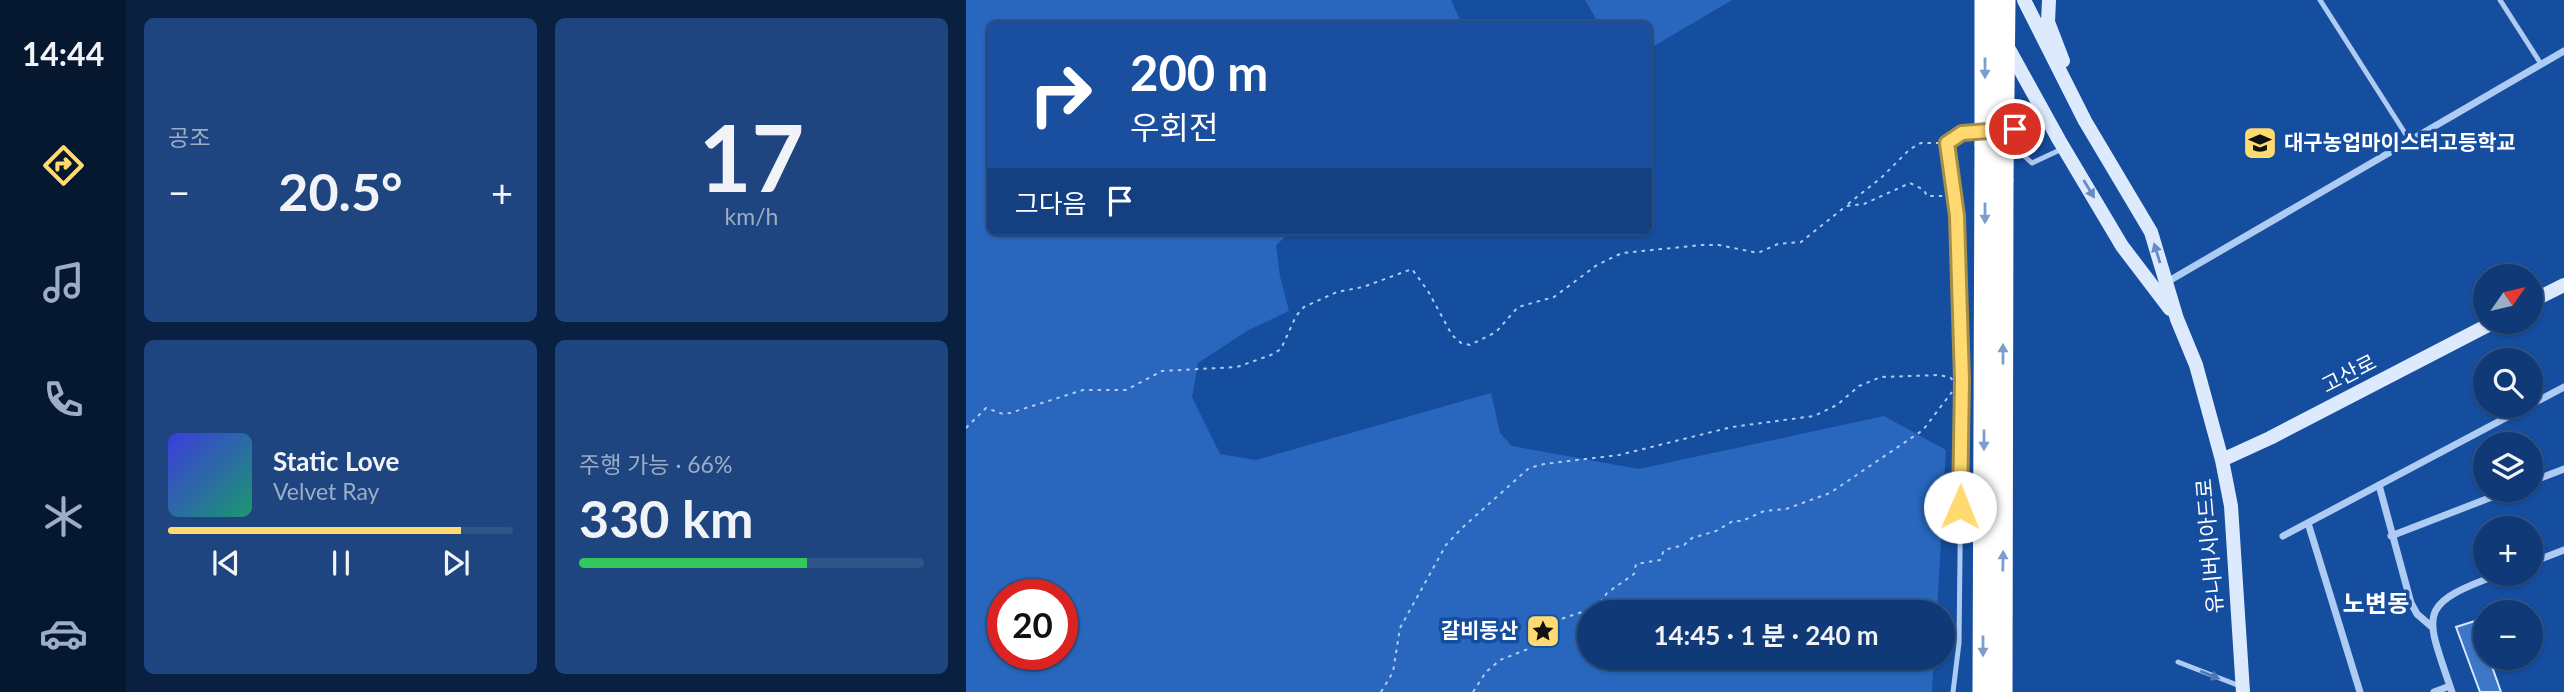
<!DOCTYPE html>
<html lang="ko">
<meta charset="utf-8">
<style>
:root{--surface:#103a77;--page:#1e457f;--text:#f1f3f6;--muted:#9cadc6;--line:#305489;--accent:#ffda70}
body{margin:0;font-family:Lato,"Noto Sans KR",sans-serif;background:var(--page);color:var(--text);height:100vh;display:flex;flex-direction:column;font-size:26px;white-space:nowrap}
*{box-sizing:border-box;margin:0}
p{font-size:23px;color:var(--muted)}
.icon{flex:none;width:38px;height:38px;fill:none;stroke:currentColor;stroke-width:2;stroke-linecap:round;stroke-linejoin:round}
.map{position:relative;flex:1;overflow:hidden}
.details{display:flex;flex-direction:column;gap:18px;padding:18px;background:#092041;width:840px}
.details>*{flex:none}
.guide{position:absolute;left:21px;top:21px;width:665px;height:214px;border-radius:10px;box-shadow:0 2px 5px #0004,0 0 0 2px var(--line);background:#1a4fa0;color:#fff;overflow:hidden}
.needle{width:46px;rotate:56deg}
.buttons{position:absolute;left:1507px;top:264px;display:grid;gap:14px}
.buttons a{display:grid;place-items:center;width:70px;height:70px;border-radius:50%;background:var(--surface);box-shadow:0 2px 5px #0004,0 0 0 2px var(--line);font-size:35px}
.speed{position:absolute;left:21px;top:579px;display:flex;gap:14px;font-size:35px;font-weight:700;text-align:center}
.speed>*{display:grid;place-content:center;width:91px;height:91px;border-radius:50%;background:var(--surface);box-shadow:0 2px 5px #0004,0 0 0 2px var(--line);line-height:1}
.speed .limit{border:10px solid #d22;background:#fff;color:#111}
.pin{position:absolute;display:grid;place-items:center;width:60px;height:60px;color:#fff;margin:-30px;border:4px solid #fff;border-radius:50%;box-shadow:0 2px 7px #0007}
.me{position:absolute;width:77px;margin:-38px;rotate:1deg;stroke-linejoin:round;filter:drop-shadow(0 0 5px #0008)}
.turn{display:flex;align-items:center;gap:24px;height:147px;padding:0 28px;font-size:32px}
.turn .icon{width:91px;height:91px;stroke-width:2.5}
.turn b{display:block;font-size:49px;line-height:60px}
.then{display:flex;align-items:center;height:66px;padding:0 28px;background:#0003;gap:14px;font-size:26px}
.big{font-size:52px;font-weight:700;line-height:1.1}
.details .tile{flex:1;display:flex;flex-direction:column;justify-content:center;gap:10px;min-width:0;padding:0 24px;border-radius:10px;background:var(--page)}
.details .dial{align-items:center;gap:0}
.dial b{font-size:91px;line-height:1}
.song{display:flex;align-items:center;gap:21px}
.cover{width:84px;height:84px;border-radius:10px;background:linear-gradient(135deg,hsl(240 70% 55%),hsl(160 70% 35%))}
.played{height:7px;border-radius:4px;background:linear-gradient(90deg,var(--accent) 85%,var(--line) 85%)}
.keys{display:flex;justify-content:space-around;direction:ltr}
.heat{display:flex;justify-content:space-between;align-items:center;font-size:38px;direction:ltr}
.charge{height:10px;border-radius:5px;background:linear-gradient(90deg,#34c759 66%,var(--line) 0)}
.details .tiles{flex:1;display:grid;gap:18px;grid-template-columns:repeat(2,1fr)}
.trip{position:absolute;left:611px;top:600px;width:378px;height:70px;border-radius:35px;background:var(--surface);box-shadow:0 2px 5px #0004,0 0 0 2px var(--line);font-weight:700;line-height:70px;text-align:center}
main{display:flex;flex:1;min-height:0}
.menu{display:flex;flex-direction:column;width:126px;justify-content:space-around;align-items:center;background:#061730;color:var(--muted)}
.menu .icon{width:49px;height:49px}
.menu .current{color:var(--accent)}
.menu b{font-size:32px;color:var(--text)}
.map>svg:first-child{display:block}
.green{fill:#2867bd;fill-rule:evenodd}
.building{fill:#3e77c5;stroke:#d6e7fd;stroke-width:2}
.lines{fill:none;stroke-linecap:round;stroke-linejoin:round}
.path{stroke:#aecbf3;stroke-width:2;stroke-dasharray:3.5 5;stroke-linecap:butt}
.lane{stroke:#aecbf3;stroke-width:5}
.street{stroke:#aecbf3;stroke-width:7}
.secondary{stroke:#ddeafd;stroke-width:14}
.highway{stroke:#fff;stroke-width:21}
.highway-bridge{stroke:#fff;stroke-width:21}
.oneway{fill:#7e9dca}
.oneway2{fill:#658cc5}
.oneway3{fill:#4b79bc}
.route-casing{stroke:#a68e49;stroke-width:18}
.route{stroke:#ffda70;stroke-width:12}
.labels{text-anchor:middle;stroke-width:7;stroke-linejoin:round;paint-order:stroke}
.poi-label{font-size:21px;font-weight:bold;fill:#fff;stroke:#154d9f;text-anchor:start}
.street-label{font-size:21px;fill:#fff;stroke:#154d9f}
.quarter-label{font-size:24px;font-weight:bold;fill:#fff;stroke:#154d9f}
</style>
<main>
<nav class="menu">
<b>14:44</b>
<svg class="icon current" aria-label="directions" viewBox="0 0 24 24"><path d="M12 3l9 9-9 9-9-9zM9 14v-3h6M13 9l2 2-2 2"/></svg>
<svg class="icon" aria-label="music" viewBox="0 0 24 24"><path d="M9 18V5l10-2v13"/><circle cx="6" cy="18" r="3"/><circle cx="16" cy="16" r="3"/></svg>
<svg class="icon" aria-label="phone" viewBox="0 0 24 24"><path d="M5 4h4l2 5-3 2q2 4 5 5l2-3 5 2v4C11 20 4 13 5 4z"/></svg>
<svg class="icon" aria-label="climate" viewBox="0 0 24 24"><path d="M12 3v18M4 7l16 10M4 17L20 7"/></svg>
<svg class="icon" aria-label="car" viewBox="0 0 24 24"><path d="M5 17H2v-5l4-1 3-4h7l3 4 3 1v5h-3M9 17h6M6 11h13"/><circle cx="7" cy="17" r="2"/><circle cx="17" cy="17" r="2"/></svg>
</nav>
<section class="details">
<div class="tiles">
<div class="tile"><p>공조</p>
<div class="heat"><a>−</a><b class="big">20.5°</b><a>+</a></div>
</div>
<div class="tile dial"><b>17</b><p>km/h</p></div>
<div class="tile">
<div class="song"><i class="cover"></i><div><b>Static Love</b><p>Velvet Ray</p></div></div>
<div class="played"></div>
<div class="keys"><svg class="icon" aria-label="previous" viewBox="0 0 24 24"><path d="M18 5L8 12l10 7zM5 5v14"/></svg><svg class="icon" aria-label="pause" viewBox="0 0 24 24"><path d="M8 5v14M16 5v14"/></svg><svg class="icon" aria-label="next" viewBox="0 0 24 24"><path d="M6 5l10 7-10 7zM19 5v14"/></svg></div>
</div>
<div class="tile"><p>주행 가능 · 66%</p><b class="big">330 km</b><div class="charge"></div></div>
</div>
</section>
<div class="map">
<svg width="1598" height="692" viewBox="0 0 1598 692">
<rect width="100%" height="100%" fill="#154d9f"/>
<path class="green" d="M0 0H485L496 24H24V231H326L310 245 314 276 323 311 281 331 232 363 226 397 254 454 290 460 525 393 534 433 546 446 673 469 918 416 980 450 971 612H623V658H968L966 692H0ZM37 595H96V654H37Z
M619 0H766L683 49 682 24H633Z"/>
<path class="building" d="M1509 621 1519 648V658H1523L1535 692H1514L1490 627Z"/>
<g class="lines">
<path class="path" d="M882 204 916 177 944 149 955 143H973
M0 428 20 408 37 414 44 413 117 390H160L196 371 271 367 305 355 315 349 330 316 338 307 371 292 397 287 446 269 462 291 486 335 495 343 504 345 530 332 552 307 588 297 631 265 656 253 736 245H753L792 253 812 244 835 242 880 206 898 204 944 183 958 190 961 196H979
M415 692 427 672 434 628 480 545 496 528 563 468 578 464 653 455 766 427 848 416 871 405 893 386 915 377 974 375 985 378 987 381
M507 692 520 672 534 660 562 649 586 622 631 607 641 593 668 574 670 564 694 560 698 550 718 545 726 538 750 531 767 521H776L798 511 820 509 864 493 957 430 986 392"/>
<path class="lane" d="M1354 0 1444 141
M1534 0 1575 64
M1043 130 1049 129 1057 155 1066 163 1096 149
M1212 662 1274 686
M987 692 993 643 996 380 991 216 981 143 996 133 1013 132"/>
<path class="street" d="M1201 282 1598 51
M1564 405 1598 387
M1564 482 1598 469
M1413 485 1445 603 1451 614 1466 627
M1342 523 1394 692
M1317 536 1562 406
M1425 536 1544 490
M1564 563 1598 550
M1468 692 1484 686
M1486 692C1459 612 1449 605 1534 574"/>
<path class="secondary" d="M1058 0 1119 121 1185 232 1211 319 1230 365 1256 460 1265 506 1277 692
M1083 0 1082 22 1097 61
M1040 44 1093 140 1156 246 1204 309
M1564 302 1598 285
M1256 460 1304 438 1528 322"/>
<path class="highway" d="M1017 692 1019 145
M1036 692 1037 180"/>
<path class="highway-bridge" d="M1019 145V0
M1037 180 1039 0"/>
</g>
<defs><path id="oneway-solid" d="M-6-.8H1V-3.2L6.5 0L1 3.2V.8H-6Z" transform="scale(1.75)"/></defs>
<g class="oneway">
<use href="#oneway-solid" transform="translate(1019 68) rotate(90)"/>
<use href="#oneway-solid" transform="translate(1019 213) rotate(90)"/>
<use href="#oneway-solid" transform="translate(1037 354) rotate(-90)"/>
<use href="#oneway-solid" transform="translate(1018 440) rotate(90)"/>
<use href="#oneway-solid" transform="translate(1037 561) rotate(-89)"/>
<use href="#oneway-solid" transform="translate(1017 646) rotate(90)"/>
</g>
<g class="oneway2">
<use href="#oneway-solid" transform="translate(1123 189) rotate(59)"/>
<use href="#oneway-solid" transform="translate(1191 253) rotate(-107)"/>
</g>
<use class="oneway3" href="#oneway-solid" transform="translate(1244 675) rotate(22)"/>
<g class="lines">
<g class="route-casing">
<path id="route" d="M994 507 996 380 991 216 981 143 996 133 1049 129"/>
</g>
<use href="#route" class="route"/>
</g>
<defs>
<g id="school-square" transform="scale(1.75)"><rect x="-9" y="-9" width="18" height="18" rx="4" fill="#ffda70" stroke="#154d9f"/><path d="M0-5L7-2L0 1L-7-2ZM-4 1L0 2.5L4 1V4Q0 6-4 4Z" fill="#111"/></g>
<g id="sight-square" transform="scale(1.75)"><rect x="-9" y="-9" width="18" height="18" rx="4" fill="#ffda70" stroke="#154d9f"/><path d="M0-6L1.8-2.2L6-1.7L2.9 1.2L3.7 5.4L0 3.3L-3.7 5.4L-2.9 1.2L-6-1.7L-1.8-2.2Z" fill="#111"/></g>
</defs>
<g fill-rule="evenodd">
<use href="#school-square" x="1294" y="143"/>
<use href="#sight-square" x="577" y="631"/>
</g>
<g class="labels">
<g class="poi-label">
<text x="1318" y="150">대구농업마이스터고등학교</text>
<text x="552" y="638" text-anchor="end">갈비동산</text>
</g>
<g class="street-label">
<text transform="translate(1383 374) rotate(-27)" y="7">고산로</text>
<text transform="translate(1244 546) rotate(-95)" y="7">유니버시아드로</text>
</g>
<g class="quarter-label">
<text x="1410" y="612">노변동</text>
</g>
</g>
</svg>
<div class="buttons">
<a><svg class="needle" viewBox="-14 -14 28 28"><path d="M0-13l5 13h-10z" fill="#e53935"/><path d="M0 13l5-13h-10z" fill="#9cadc6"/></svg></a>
<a><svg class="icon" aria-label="search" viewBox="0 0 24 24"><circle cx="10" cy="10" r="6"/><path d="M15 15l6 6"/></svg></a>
<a><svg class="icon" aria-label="layers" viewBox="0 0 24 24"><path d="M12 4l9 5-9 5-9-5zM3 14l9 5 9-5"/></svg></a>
<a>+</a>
<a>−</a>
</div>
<div class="speed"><div class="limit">20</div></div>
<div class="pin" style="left:1049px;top:129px;background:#d93025"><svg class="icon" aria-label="arrive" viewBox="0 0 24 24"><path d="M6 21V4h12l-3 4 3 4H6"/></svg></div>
<svg class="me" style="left:994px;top:507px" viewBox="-20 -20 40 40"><circle r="19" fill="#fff"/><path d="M0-13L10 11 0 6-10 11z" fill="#ffda70"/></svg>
<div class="trip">14:45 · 1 분 · 240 m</div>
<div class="guide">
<div class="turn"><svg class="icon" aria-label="right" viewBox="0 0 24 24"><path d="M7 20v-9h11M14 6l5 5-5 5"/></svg><div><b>200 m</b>우회전</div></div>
<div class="then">그다음<svg class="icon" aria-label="arrive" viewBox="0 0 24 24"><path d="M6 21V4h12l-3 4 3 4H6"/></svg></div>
</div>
</div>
</main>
